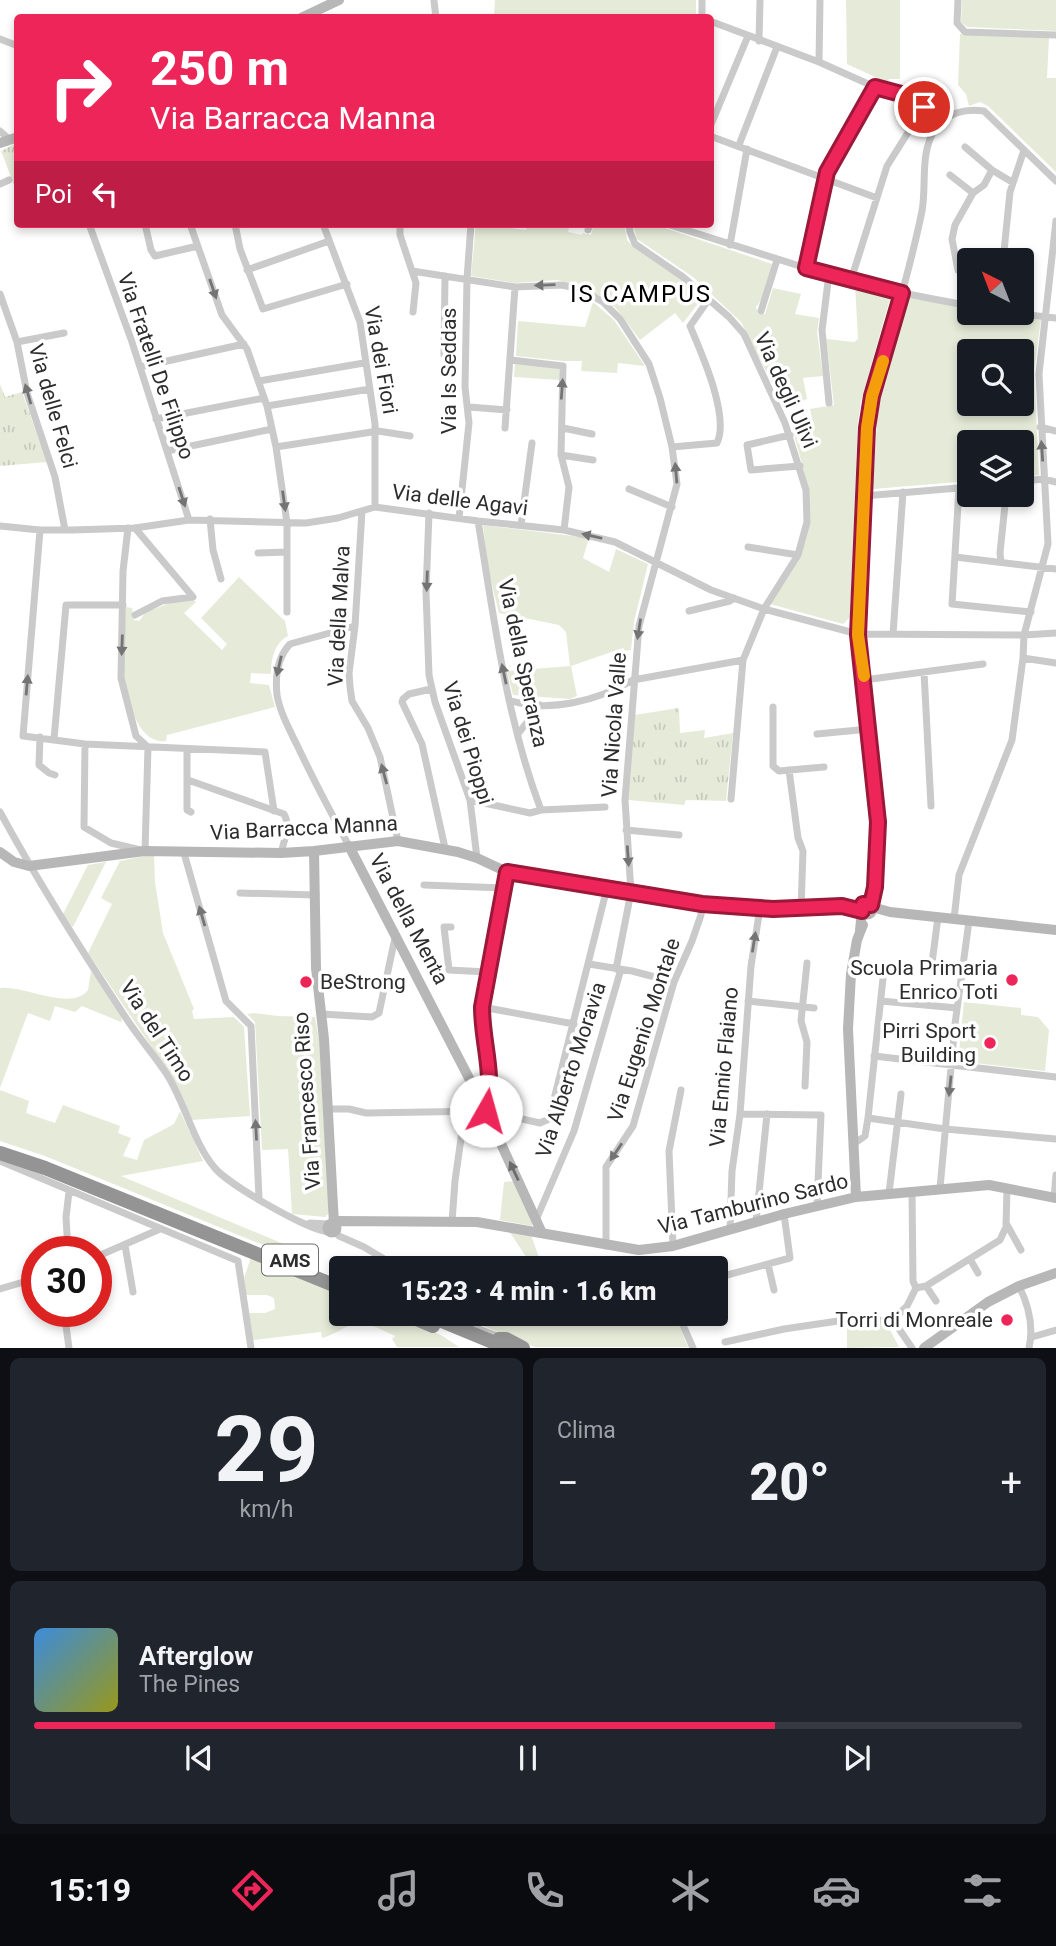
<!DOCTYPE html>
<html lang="it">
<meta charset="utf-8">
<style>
:root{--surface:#171b24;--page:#20242c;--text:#f1f3f6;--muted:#9ea1a6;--line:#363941;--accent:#ee2558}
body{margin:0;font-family:Roboto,sans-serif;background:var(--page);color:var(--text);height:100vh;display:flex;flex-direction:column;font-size:26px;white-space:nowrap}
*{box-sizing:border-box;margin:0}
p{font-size:23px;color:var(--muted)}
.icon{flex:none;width:38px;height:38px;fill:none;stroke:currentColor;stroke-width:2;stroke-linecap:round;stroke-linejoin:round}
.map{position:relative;height:1348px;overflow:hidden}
.panel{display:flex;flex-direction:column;gap:10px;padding:10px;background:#0d0f14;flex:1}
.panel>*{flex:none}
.top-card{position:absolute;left:14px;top:14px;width:700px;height:214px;border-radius:7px;box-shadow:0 4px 10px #0003;background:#ee2558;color:#fff;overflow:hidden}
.needle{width:46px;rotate:318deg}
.buttons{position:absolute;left:957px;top:248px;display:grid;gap:14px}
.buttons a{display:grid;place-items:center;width:77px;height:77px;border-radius:7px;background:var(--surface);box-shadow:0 4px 10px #0003;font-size:35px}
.speed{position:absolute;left:21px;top:1236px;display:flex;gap:14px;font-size:35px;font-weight:700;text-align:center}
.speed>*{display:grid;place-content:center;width:91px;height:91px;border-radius:50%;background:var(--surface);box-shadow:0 4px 10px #0003;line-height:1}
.speed .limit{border:10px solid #d22;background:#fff;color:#111}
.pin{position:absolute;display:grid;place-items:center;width:60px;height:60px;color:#fff;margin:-30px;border:4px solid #fff;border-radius:50%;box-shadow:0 2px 7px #0007}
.me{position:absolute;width:77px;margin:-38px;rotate:7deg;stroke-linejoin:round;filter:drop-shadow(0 0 5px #0008)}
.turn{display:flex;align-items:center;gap:24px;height:147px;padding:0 21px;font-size:32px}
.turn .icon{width:91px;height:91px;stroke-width:2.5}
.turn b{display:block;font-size:49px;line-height:60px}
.then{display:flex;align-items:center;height:66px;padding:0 21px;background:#0003;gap:14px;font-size:26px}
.big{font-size:52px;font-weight:800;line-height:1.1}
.panel .widget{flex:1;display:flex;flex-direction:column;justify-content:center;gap:10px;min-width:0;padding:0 24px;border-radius:10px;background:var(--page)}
.panel .dial{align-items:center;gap:0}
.dial b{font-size:91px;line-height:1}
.song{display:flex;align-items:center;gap:21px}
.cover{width:84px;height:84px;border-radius:10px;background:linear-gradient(135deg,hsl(210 70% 55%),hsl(60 70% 35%))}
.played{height:7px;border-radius:4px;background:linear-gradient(90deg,var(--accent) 75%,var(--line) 75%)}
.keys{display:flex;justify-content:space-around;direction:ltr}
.heat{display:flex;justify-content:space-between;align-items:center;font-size:38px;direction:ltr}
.panel .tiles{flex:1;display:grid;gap:10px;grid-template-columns:1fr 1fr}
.widget:last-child{grid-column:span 2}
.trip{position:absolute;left:329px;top:1256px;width:399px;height:70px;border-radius:7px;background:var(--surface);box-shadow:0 4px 10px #0003;font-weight:800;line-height:70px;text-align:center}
.dock{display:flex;height:112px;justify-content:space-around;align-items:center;background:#090b0e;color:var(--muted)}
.dock .icon{width:49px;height:49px}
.dock .selected{color:var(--accent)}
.dock b{font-size:32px;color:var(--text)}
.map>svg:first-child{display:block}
.grass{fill:#e6ebd9;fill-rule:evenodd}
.park{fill:url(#park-tufts)}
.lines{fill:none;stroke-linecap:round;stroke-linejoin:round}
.street{stroke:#cacaca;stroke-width:7}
.secondary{stroke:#b7b7b7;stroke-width:10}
.highway{stroke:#949494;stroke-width:14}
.oneway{fill:#747474}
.oneway2{fill:#6b6b6b}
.route-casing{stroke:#9b1839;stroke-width:18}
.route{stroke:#ee2558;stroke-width:12}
.slow{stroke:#f59e0b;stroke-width:12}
.poi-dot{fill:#ee2558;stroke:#fff;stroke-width:2.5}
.labels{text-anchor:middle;stroke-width:7;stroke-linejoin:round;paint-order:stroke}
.shield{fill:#fff;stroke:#6c6c6c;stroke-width:2}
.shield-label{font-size:19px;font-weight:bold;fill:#2d2d2d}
.street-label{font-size:21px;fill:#2d2d2d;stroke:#fff}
.poi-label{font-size:21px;fill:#2d2d2d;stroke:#fff;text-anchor:end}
.quarter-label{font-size:24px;letter-spacing:2px;fill:#000;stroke:#fff}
</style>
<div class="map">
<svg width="1056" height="1348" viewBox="0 0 1056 1348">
<defs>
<pattern id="park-tufts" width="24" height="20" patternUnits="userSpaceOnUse" patternTransform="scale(1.75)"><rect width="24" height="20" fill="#e6ebd9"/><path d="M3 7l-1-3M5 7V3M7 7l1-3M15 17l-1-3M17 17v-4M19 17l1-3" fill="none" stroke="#c6cabb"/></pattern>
</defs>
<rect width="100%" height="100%" fill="#fff"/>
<path class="grass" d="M495 0H696V17H494Z
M846 0H900V79H889L888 83 847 64Z
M962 0H1056V31L967 27 961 22Z
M960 34 1049 38 1047 78H1056V172L988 106 980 102 969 106 966 94 958 85Z
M476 224 526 230 528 224H570L568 232 582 235V233L591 235 594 224H624L627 240 634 247 685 281 703 297 683 323 675 313 640 340 615 307 579 285 557 280 515 283 471 276Z
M633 224H653L772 264 762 299 756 307 758 314H765L773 288 801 294 795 314 819 318 817 332 823 376 803 378 807 399 785 409 741 322 693 277 637 239Z
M855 284 891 295 861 401 858 421 850 617 843 624 770 604C782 586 796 568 803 548 816 509 804 469 793 432L814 427 810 409 834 405 826 339 854 342 858 339Z
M909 298 969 308 970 313H998L1041 320 1034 370 1039 475 1022 476V443H970L969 481 873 489 878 404ZM970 352H1022V404H970Z
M593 302 614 320 645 366 618 363 617 373 581 371 582 361H563L516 356 518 321 585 327Z
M515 363 559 369V380L514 377Z
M483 525 589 538 583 558 609 572 616 549 648 564 634 622 631 650 625 651 623 648 571 666 577 696 570 699 513 695 507 671 570 666 566 632 559 625 499 613 488 569Z
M239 577 285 621 288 636C274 643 271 660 271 674L251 673 250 683 269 685 275 707 167 735 166 741C138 745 127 699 124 678 121 655 125 630 126 607L132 608 134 620 139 621 146 612 189 596 196 602 184 613 222 650 227 644 201 618Z
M150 855 154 856 155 882 163 933 194 1009 192 1011 194 1019 234 1017 244 1027 250 1116 192 1120 170 1074 88 953 112 904 101 898 120 861Z
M106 862 73 927 71 926 63 914 88 865Z
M91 971 123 1017 121 1022 82 1006 75 1012 55 1006 50 1021 28 1013 0 1088V988C25 985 71 1012 88 990Z
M964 1002 1021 1008V1015L1038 1017 1049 1030 1045 1071 958 1061Z
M254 1013 278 1016 315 1017 319 1039 329 1213 325 1217 292 1214 288 1149 262 1150 255 1022 247 1014Z
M0 1090 29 1101 26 1113 55 1123 63 1105 120 1126 118 1133 131 1138 123 1156 137 1160 144 1140 174 1124 180 1111 203 1161 121 1176 291 1247 315 1260 312 1265 45 1156 0 1141Z
M515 1181 533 1223 532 1226 500 1220 504 1182Z
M509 1231 531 1235 543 1269H503L528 1260Z
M251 1257 341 1294V1314H391L441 1335 459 1347H397L392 1339 395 1336C384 1331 366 1320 353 1324 342 1328 334 1335 322 1338L321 1332 253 1340 249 1313H265L275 1309 274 1298 267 1295H246L244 1278Z
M465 1314H674L688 1347H535L469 1320Z
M858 1322H886L899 1347 847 1348V1328Z"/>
<path class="park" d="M17 143V192L1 151Z
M0 384 5 397 22 392 47 462 0 466Z
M679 708 680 733 705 730 704 738 733 733 726 801 686 800 684 805 628 800 634 715Z"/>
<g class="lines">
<path class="street" d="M958 0 957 23 965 32 1056 35
M434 1 436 18
M702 18V0
M710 21 819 62 875 87 916 98 936 127
M0 39 18 46
M759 41 760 0
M819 62 820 0
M710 127 748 36
M0 131 9 139
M710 136 877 198
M739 145 777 47
M965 147 992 170 1012 182
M950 175 973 193
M0 184 9 180
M89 224 131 339 189 520
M145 224 151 250 155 256 198 246
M190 224 222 315 247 349 267 406 276 447 287 523V612
M235 224 240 249 263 309 347 284
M323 224 360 322 375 424V507
M400 224V235L416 283 413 312
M629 224 630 232 635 244 683 277 729 317 744 334 785 423 806 490 807 522 798 555 764 609 743 660 731 799
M667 224 806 268 902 293 970 306
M588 230 590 224
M730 245 747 149
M1003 261 1010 192 1024 150
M806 268 826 172 875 87
M247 270 329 241
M958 270 952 239 955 225 973 193 984 185 992 170
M412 271 515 287 562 285 580 289 603 302 620 319 649 364 660 398 672 447 677 484 639 626 625 800 631 892 616 969
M851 280 887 166 924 107
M0 294 17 342 27 393 55 477 65 530
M761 311 777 260
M1012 313 1056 318
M17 342 64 333
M444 355 445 276
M511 360 563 366 561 455 569 487 564 530
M140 367 244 344
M259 381 364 363
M829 403 822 330 829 274
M267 406 370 389
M469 407 507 410
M156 419 264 398
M1040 427 1056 431
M505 428 515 287
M563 428 592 434
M790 435 747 445 751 470 800 466
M276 447 378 431 410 436
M672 447 717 443C730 416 701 352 690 326L709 299
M167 451 272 429
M561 455 593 460
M1022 481 1044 479 1056 482
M959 488 952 604 1031 612
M629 489 672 507
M864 496 970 487
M362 511 355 626 349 673 350 687 352 701 368 728 380 757 398 841
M429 513 426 592 429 675 435 702 470 800 477 858
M459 518 469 423 465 387 467 279 471 224
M210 519 213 550 221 579
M478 521C494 618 506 718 541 810
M521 525 532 443
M0 526 40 530H72L135 528 189 520 306 523 338 518 375 507 478 521 564 530 615 542 711 590 764 609 858 634 1024 635 1056 633
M128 528 123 571 121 678 136 736 148 747
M135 528 193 597 162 601 135 615
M40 530 23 736 85 744 265 752 274 811
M748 547 798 555
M258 553 287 552
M955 557 1056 569
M1001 562 1000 553 1006 495
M689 611 730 601 734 598
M893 634 903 492
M1023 658 1024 635 1048 544 1039 374 1056 221
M924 672 931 806
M864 680 983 664
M431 689 409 694 403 699 402 702 422 744 445 848
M509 700C548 714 599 700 633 680L743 660
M773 707V766L779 771 824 767
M518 734 540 705
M817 734 869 729
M40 737 39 765 49 773 55 775
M54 739 66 605H123
M85 744 84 827 111 843 145 851 148 747
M187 749V810L191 812
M789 770 798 838 803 851 801 909
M188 780 284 814C291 826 284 840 281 853
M470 800 530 813 541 810 605 807
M0 812C39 884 83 953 128 1021 140 1039 154 1055 166 1073 185 1102 192 1140 214 1167 227 1184 309 1231 329 1232
M626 830 679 835
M349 846C331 813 313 779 297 745 289 729 280 712 277 695 275 676 277 658 290 644L355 626
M184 853 226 1001 251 1026 259 1198
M424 885 504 888
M240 893 316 895
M863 904 872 886
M871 905 875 887 878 822 858 634 867 428C870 398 880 369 889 340 901 298 913 255 922 211 927 184 919 152 936 128 947 113 966 108 984 111L1056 181
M954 919 959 875 1012 740 1023 658 1056 663
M451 927H444L449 970 488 972
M932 963 938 917
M589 964 632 971 674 982
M748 1001 814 1008
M881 1001 957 1008
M482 1007 574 1024
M321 1014 372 1017 379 1013 395 938
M874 1056 1056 1077
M805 1086 807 1042 801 1021 807 963
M329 1109H349L366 1113 486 1111 540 1123 549 1119 607 888
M487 1110C495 1072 482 1044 482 1007L507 872
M740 1114 821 1115 817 1205
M868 1118 945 1129 1056 1139
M855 1143 865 1136 868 1118 884 969
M0 1161 238 1261 251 1348
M940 1188 955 1024 969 921
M912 1191 913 1281 916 1288
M889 1193 901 1094
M1054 1198 1056 1175
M536 1220 574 1131 621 969
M452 1222 455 1181 465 1110
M756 1222 767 1114
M310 1223 329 1224
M1006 1223 1021 1250
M730 1229 732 1171 740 1114 751 966 760 908
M334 1231 339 1236 364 1247 401 1269
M125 1245 133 1292
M606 1246V1167L633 1126 674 982 692 941 701 915 702 904
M673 1246 669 1151 681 1090
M68 1251 66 1217 69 1192
M96 1257 160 1229
M970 1259 978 1273
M768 1264 774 1290
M716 1278 790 1258 784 1214
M926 1286 936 1301
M1019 1286C1029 1306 1034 1326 1029 1348
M916 1288 926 1286 1000 1240 1006 1227 1007 1188
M0 1289 37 1278
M64 1311 69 1348
M457 1314 473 1327 503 1338
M678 1314 693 1348
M848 1318 852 1321 893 1320 912 1348
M893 1320 907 1306 916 1288
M1032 1337 1056 1330
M725 1342 784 1329 838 1321"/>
<path class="secondary" d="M301 18 339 0
M0 143 18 137
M349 846 486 1111 542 1233
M314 851 316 968 324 1039 334 1224
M0 852 14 862 29 866 145 851 281 853 314 851 398 841 458 852 477 858 507 872 677 900 730 907 773 909 842 906 862 911 860 930
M861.5 909a5.5 5.5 0 1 1 11 0a5.5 5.5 0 1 1-11 0Z
M872 907 890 912 1056 930
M856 1197 848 1029 851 974 857 940 863 925
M327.5 1228a4.5 4.5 0 1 1 9 0a4.5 4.5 0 1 1-9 0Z
M335 1225 340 1221 477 1222 639 1250 673 1246 784 1214 856 1197 989 1185 1056 1198
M924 1348 988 1302 1019 1286 1056 1273"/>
<path class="highway" d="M0 1153 45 1168 341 1288
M405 1314 433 1326
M425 1314 507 1348
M499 1339H506L523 1348"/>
</g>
<defs><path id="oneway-solid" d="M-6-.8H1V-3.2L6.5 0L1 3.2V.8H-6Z" transform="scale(1.75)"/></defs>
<g class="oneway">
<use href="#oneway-solid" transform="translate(545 285) rotate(178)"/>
<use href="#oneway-solid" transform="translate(213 289) rotate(71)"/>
<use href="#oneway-solid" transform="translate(562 389) rotate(-86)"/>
<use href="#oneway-solid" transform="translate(28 394) rotate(-106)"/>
<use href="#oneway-solid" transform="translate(1042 451) rotate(-94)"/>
<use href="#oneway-solid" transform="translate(676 473) rotate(-95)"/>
<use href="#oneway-solid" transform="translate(182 497) rotate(72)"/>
<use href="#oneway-solid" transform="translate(284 501) rotate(82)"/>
<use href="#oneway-solid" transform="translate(592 536) rotate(-167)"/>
<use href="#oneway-solid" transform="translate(427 581) rotate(92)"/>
<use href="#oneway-solid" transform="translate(639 629) rotate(99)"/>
<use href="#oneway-solid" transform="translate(122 645) rotate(92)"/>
<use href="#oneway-solid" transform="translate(279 666) rotate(103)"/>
<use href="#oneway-solid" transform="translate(504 674) rotate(-102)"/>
<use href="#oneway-solid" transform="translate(27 685) rotate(-85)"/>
<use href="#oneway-solid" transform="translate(384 774) rotate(-105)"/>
<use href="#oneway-solid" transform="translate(628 856) rotate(86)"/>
<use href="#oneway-solid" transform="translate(202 916) rotate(-106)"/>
<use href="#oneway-solid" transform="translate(754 942) rotate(-81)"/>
<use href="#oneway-solid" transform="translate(950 1086) rotate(96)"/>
<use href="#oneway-solid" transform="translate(256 1130) rotate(-93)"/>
<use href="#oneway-solid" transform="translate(616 1152) rotate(124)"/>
</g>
<use class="oneway2" href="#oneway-solid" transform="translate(514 1171) rotate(-115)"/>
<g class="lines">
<g class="route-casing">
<path id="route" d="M486 1111C495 1074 482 1043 482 1007L507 872 702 904 773 909 842 906 862 911 863 904 871 905 875 887 878 822 858 635 867 428 872 396 902 293 806 268 827 172 875 87 916 98 924 107"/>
</g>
<use href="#route" class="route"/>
<path class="slow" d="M864 676 858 635 867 428 872 396 883 361"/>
</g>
<g class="poi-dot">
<circle cx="1012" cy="980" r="7"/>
<circle cx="306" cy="982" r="7"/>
<circle cx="990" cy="1043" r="7"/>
<circle cx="1007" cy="1320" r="7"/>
</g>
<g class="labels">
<rect class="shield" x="262" y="1244.5" width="56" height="31" rx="5"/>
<g class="shield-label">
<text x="290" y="1267">AMS</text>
</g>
<g class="street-label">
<text transform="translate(381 360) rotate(80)" y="7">Via dei Fiori</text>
<text transform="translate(156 366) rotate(71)" y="7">Via Fratelli De Filippo</text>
<text transform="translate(449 371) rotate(-90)" y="7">Via Is Seddas</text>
<text transform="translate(786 390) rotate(66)" y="7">Via degli Ulivi</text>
<text transform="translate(53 406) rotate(74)" y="7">Via delle Felci</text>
<text transform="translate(460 500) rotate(7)" y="7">Via delle Agavi</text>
<text transform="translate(339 616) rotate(-87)" y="7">Via della Malva</text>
<text transform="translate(523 663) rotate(78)" y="7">Via della Speranza</text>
<text transform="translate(614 725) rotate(-86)" y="7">Via Nicola Valle</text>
<text transform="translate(468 743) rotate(73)" y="7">Via dei Pioppi</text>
<text transform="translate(304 828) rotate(-3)" y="7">Via Barracca Manna</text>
<text transform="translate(409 919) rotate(62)" y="7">Via della Menta</text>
<text transform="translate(644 1030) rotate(-72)" y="7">Via Eugenio Montale</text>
<text transform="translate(157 1031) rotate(57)" y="7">Via del Timo</text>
<text transform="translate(724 1067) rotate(-85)" y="7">Via Ennio Flaiano</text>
<text transform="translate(571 1070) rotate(-72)" y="7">Via Alberto Moravia</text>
<text transform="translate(307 1101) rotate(-94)" y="7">Via Francesco Riso</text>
<text transform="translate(753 1204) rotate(-14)" y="7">Via Tamburino Sardo</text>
</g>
<g class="poi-label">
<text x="998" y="975">Scuola Primaria<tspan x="998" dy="24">Enrico Toti</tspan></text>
<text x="320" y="989" text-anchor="start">BeStrong</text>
<text x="976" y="1038">Pirri Sport<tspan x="976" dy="24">Building</tspan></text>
<text x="993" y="1327">Torri di Monreale</text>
</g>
<g class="quarter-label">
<text x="641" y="302">IS CAMPUS</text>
</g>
</g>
</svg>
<div class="buttons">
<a><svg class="needle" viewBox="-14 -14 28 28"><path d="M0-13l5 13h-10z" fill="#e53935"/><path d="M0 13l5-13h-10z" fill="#9ea1a6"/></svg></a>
<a><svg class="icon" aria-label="search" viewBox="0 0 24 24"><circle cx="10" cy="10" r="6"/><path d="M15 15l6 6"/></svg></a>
<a><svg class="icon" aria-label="layers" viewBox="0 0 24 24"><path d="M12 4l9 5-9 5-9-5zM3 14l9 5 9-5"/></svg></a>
</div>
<div class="speed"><div class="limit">30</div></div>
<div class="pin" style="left:924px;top:107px;background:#d93025"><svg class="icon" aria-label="arrive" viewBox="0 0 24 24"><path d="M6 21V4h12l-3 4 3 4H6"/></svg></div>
<svg class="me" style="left:486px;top:1111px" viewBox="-20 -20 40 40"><circle r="19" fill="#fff"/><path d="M0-13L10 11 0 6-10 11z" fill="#ee2558"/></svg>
<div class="trip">15:23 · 4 min · 1.6 km</div>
<div class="top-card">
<div class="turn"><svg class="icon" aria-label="right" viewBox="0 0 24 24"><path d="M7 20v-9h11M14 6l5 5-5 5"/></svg><div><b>250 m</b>Via Barracca Manna</div></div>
<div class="then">Poi<svg class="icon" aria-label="left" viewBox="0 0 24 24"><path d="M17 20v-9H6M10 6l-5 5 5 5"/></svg></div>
</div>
</div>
<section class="panel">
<div class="tiles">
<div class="widget dial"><b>29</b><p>km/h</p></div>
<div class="widget"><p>Clima</p>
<div class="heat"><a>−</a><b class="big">20°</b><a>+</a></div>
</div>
<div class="widget">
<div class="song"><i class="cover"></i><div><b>Afterglow</b><p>The Pines</p></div></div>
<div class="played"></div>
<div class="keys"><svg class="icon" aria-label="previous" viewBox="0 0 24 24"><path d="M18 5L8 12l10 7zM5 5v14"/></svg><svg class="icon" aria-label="pause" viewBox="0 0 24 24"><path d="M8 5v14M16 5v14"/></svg><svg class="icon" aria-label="next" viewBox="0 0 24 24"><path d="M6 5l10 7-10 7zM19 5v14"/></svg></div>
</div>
</div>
</section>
<nav class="dock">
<b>15:19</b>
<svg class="icon selected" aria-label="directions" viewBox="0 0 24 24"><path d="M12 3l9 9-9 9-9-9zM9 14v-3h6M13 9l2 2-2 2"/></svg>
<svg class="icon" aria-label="music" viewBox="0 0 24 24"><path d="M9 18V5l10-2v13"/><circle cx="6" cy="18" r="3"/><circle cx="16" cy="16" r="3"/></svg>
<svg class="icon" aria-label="phone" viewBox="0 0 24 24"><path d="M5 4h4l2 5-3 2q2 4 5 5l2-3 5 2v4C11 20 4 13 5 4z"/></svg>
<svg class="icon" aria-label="climate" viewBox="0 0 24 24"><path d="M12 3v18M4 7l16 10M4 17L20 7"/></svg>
<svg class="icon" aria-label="car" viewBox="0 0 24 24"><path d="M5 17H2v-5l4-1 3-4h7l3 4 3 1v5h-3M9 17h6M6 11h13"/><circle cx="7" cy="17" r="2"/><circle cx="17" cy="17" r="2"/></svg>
<svg class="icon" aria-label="filters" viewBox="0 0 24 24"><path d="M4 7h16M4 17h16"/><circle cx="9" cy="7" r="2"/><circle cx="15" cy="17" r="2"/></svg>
</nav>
